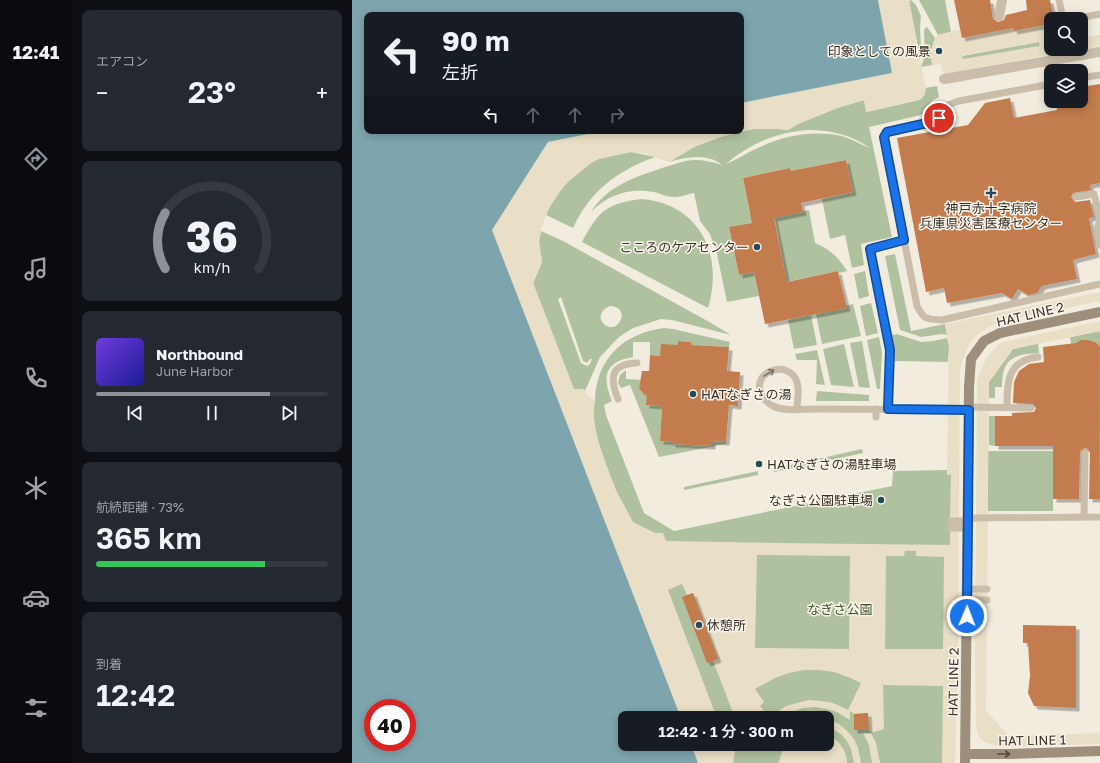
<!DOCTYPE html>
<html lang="ja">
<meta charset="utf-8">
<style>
:root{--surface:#171b24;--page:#242831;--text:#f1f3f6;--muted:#9ea1a6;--line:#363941;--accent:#8c9099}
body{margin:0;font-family:"Golos Text","Noto Sans JP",sans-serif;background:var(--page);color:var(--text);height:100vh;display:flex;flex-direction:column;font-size:15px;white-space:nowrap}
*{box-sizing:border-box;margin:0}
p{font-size:13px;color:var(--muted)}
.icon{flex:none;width:22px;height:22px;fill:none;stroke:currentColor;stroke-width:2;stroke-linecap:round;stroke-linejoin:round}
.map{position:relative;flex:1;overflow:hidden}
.details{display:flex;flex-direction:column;gap:10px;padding:10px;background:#0d0f14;width:280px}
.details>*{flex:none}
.banner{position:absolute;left:12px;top:12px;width:380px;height:122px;border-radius:8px;box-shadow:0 2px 10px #0003;background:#171b24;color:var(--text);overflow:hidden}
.buttons{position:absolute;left:692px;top:12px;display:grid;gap:8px}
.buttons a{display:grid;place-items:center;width:44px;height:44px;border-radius:8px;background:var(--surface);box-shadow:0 2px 10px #0003;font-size:20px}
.speed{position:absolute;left:12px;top:699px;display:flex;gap:8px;font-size:20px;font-weight:700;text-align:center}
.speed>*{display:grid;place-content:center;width:52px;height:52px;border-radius:50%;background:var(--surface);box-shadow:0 2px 10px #0003;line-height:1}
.speed .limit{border:6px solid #d22;background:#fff;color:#111}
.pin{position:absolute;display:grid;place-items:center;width:34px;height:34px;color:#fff;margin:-17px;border:2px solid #fff;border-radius:50%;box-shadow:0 1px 4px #0007}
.me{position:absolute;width:44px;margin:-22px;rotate:1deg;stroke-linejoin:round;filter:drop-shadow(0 0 3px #0008)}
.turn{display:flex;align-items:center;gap:14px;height:84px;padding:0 12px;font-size:18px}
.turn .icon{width:52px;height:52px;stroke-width:2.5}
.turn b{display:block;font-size:28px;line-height:34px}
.lanes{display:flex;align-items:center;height:38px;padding:0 12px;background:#0003;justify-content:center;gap:20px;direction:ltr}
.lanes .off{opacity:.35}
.big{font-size:30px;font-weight:600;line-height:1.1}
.details .tile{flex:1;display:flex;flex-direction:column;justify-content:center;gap:6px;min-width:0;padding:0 14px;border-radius:8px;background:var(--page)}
.details .dial{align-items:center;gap:0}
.dial svg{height:104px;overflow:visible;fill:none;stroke:var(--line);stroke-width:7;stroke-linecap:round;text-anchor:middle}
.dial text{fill:var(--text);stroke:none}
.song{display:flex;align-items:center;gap:12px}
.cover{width:48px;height:48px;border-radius:6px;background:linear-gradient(135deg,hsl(260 70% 55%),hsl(240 70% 35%))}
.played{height:4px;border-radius:2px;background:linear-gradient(90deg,var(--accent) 75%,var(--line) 75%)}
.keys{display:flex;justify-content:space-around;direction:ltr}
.heat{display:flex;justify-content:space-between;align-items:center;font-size:22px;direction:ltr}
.charge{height:6px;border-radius:3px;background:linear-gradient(90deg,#34c759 73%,var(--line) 0)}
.trip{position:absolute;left:266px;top:711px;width:216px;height:40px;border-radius:8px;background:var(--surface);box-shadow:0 2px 10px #0003;font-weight:600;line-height:40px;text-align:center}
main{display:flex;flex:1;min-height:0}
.tab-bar{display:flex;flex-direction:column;width:72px;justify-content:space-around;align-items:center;background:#090b0e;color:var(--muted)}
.tab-bar .icon{width:28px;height:28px}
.tab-bar .current{color:var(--accent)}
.tab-bar b{font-size:18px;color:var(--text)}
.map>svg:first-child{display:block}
.green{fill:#b0c19f;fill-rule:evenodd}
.plaza{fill:#e9dfc6;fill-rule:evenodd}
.water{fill:#7ea5ae;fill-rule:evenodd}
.building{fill:#c27c4d;filter:url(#shadow)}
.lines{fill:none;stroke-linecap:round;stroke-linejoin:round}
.lane{stroke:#cabeab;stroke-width:7}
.street{stroke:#cabeab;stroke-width:10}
.secondary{stroke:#9e8e7c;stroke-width:10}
.oneway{stroke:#7a7064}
.oneway2{stroke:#52483e}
.route-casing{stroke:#114b97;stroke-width:10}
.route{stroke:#1a73e8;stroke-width:7}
.poi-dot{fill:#204c59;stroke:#faf5eb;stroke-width:1.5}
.labels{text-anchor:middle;stroke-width:3;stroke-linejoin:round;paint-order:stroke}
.poi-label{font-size:13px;fill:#38312a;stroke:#faf5eb;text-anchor:end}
.street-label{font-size:13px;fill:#38312a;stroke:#faf5eb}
.park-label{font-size:13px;fill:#41562e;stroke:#faf5eb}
</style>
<main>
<nav class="tab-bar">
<b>12:41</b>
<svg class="icon current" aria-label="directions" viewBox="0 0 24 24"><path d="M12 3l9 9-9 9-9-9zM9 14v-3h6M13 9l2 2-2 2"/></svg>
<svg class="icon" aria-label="music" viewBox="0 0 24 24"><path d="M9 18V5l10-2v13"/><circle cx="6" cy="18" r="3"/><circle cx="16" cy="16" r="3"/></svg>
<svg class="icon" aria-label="phone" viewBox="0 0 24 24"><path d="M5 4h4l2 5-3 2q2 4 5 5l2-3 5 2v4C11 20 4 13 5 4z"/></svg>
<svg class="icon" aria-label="climate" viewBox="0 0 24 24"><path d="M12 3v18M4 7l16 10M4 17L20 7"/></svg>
<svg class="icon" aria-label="car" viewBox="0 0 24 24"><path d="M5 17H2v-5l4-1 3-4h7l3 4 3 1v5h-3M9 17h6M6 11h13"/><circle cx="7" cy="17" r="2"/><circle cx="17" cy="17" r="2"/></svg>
<svg class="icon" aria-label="filters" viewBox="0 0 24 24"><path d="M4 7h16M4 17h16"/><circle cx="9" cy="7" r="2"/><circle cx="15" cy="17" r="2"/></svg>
</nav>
<section class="details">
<div class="tile"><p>エアコン</p>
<div class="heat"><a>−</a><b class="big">23°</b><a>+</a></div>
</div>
<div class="tile dial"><svg viewBox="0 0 100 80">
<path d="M14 69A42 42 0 1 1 86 69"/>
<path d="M14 69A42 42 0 0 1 14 26" stroke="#8c9099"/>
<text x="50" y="56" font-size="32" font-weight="700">36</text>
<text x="50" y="72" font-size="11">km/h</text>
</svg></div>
<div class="tile">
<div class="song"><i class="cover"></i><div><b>Northbound</b><p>June Harbor</p></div></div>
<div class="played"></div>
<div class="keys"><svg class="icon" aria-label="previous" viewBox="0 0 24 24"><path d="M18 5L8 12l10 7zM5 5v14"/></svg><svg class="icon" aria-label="pause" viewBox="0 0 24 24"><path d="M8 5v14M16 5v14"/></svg><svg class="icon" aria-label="next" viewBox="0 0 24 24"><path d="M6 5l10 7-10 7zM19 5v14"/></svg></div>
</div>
<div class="tile"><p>航続距離 · 73%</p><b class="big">365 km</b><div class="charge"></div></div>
<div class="tile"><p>到着</p><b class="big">12:42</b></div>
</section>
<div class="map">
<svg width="748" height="763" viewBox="0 0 748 763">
<defs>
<filter id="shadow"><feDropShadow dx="3.5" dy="3.5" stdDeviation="0" flood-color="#0004"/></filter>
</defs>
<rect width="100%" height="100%" fill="#f2ecdf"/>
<path class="green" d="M559 0 564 5 569 16 568 27 569 48 567 52 557 1Z
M567 0H593L599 32 586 35Z
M575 27 583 38 579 51 580 65 569 67 573 55 572 31 573 28Z
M687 42 688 46 611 60 610 56Z
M585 86 587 97 580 101 569 115 517 127 540 237 509 244 512 265 500 268 493 235 478 239 470 199 501 192 494 160 449 169 440 176 438 168 391 178 398 214 406 213 407 221 377 228 387 275 402 272 407 296 375 302 365 254 358 234 348 221 342 193C336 194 327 198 320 197 314 197 308 193 302 192 277 188 257 194 239 212 255 186 283 177 310 168 321 165 332 160 343 160 353 160 361 162 370 165 355 153 334 157 317 162L342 147 368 137 401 129H426L436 130 446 124 485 108 512 100 515 112 567 100 569 99 573 94V88ZM457 130C479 130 500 135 518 148 509 145 500 139 490 136 462 130 433 135 408 147 396 152 386 159 374 164 398 143 426 132 457 130Z
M279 152 303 157C265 171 238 191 221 228L194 215C204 192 224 169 246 159 256 155 269 153 279 152Z
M290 199C348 204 372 255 356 308L230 242C246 212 254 203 290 199Z
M437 207 439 214 457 210 463 243C478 249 487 258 495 271L487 273 486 271 424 284 421 269 432 267 423 219 410 221Z
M189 231 211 241 359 323 379 335 320 320 309 319 281 328 267 337 248 357 233 391 232 389 222 390 181 283 190 262 187 242ZM209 297 231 361 235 363 238 359H240L238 364 235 366 229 363 206 299ZM258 306C281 307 265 337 252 324 245 317 250 309 258 306Z
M543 254 559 331 593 324 595 335 590 334 569 337 548 330 533 256Z
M513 271 517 296 507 299 502 274Z
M519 303 526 333 514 336 508 306Z
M501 304 509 336 470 344 464 314Z
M459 315 465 345 442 349 436 320Z
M312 328 321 329 378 342 377 347 339 345V342L327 341 326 345 308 356 298 355V342H281V357C252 362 250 377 260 401L252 405 254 415 292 513 322 531 540 486 541 471 595 470V475L599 474 596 763H495C494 750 487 740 475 734V718H351L281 539 303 533C296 530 286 527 281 522 273 515 261 484 257 473 251 456 244 438 242 420 241 413 242 406 243 399 245 358 272 333 312 328Z
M748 331V447L743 342C730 338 731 342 719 344L718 337Z
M545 334 569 342 581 341 595 338 597 346 596 362 542 361 543 351 540 335Z
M527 337 530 353 528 389H525L515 340Z
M510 341 518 388 507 387 498 343Z
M686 343 687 353C661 354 650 359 650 387H643V398H637V382L661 349Z
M492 344 502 387 479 385 471 349Z
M465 350 473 385 464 384 465 360H445L443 354Z
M274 370V379L291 380 287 389 291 393 295 396V405L310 406 308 441 320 442V444L360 446V441L374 442V444L307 457 278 385 269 388 266 383 268 375Z
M465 391 517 395V401H464Z
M637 416H643V446L637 445Z
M510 449 511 453 422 472 421 469Z
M636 451H701V511H636Z
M406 471V475L332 490V487Z
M361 744H435L429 755 427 763H369Z"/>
<path class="plaza" d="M526 0H557L574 90 569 99 514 112 512 100 485 108 446 124 436 130 426 129H401L368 137 342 147 317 162 291 153 280 152 247 159 239 163 217 181 209 190 197 208 189 229 187 242 190 262 181 283 222 389H232L235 395 243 400 241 409 242 421 247 446 264 490 281 522 303 533H311L314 541 428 543 598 545 599 474 595 475 597 346 593 324 748 292V301L652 321 637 327 626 334 618 343 610 362 608 372 606 647 603 763H590L591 686 531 685 532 729 519 733 524 743 528 763H520L517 745 511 733H519L517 730 516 713 502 714 498 711V720L485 712 474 709 463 707 451 708 440 712 428 718H425L422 714 434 706 457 700 469 701 481 703 496 710 509 683 496 677 482 672 467 670H452L437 673 423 678 403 689 412 702 408 706 418 718H383L361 661 366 658 341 593 335 595 330 584 316 590 365 718H329L140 230 196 142 251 131H389V103L540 73ZM553 551H564V556L592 557 591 649H533L534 556H552ZM405 555 498 556 497 649 403 648Z
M659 14 662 31 694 25 697 44H699V49H729V38L748 35V46L613 70 615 81 594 84 589 64 580 65 579 51 583 38 586 35 608 29 610 38 646 30 644 17ZM687 42 688 46 611 59 610 56Z
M748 321V331L661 349 637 382 634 711 657 736 748 733V744L654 747 642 745 633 742 627 738 624 726 623 646 625 383 627 374 635 357 647 344 655 341Z
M475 719 487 724 495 731 502 739 506 748 509 763H502L499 749 495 741 489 734 475 726Z
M475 734 486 742 491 749 495 763H427L429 755 433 744H475Z
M339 744H384L381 763H346Z"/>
<path class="water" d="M0 0H526L540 73 389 103V15H15V131H251L196 142 140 230 329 718H273V744H339L346 763H0ZM21 708H55V742H21Z"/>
<path class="building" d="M602 0H638L641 19 646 22 652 20 654 15 675 10 674 0H698L702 19H699V24L662 31 661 28 610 38Z
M748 84V183L738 185 739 190 721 193 719 197 723 202 738 200 742 217 737 218 744 254 721 260 725 279 690 286 685 293 676 295 666 289 660 299 650 293 595 303 592 288 574 292 545 138 616 125 633 103 658 98 662 118 705 110 703 101H729V87Z
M494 160 501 192 449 203 451 212 422 218 435 282 486 271 495 308 413 324 402 272 387 275 377 227 400 223 391 178 438 168 439 171Z
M729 340H736L743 342 747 346 748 499H737L738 453 736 449 733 448 729 450 728 453 727 499H701V446H643V416H660V413L682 412 684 408 681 404 661 403 662 382 667 371 677 364 692 362 691 347 724 343Z
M326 341 339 342V345L377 347 375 371 388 372 386 406 377 405 374 442 360 441V446L320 444V442L308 441 310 406 294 405 295 396 291 393 287 389 290 371H297L298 355 308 356 309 344 326 345Z
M341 593 366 659 355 663 330 597Z
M671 625 724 626V708L682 706 676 693 678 676 676 643H671Z
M516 713 517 730H502V714Z"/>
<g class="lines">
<path class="lane" d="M707 0 711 19
M722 19 748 14
M729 78 748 75
M699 84 607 101 596 105 584 121 535 132 532 137 565 306C572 320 575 319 590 320L748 284
M724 197 742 194 747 215 748 216
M748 220 745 229 748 245
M266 399C257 377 259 364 285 363
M617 407 679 408
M655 408C655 383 655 360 686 357
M445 409C445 402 447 394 446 387 443 357 396 369 410 396 413 400 416 404 421 406 433 412 451 409 464 409L617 410
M536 409 538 350 518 249 552 240
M524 417V409
M732 517 733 453
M616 518 747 517
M599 521H615
M598 528H615
M615 589H635
M615 600H635"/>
<path class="street" d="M647 16 650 0
M592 79 748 52"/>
<path class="secondary" d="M613 754H658L748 751
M613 763 617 387 619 359 632 341 648 333 748 312"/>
</g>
<defs><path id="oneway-shaft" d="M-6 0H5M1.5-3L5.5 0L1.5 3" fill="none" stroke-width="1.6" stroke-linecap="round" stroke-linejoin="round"/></defs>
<use class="oneway" href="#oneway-shaft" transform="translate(417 373) rotate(-32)"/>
<use class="oneway2" href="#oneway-shaft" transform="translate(652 754)"/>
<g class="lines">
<g class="route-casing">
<path id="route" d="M587 118 584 121 535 132 532 137 552 240 518 249 538 350 536 409 617 410 615 616"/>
</g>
<use href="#route" class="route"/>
</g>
<g class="poi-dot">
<circle cx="587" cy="51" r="4"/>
<path d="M637 187h4v4h4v4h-4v4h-4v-4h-4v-4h4z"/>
<circle cx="405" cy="247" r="4"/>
<circle cx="341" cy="394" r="4"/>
<circle cx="407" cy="464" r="4"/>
<circle cx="529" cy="500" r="4"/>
<circle cx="347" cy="625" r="4"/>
</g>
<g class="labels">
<g class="poi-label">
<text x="579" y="56">印象としての風景</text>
<text x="639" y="213" text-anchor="middle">神戸赤十字病院<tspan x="639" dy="15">兵庫県災害医療センター</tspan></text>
<text x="397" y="252">こころのケアセンター</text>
<text x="349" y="399" text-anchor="start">HATなぎさの湯</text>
<text x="415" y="469" text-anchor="start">HATなぎさの湯駐車場</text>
<text x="521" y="505">なぎさ公園駐車場</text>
<text x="355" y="630" text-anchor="start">休憩所</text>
</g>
<g class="street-label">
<text transform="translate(678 314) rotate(-13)" y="5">HAT LINE 2</text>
<text transform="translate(601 682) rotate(-89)" y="5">HAT LINE 2</text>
<text transform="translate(680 740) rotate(-1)" y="5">HAT LINE 1</text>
</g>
<g class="park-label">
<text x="488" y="614">なぎさ公園</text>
</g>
</g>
</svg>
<div class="buttons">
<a><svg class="icon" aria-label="search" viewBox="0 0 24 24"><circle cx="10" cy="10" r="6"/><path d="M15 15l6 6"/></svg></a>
<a><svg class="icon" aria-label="layers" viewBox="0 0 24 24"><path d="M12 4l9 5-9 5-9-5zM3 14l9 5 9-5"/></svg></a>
</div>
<div class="speed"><div class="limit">40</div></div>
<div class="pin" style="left:587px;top:118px;background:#d93025"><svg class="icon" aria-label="arrive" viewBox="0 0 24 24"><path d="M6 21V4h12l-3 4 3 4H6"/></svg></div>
<svg class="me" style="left:615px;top:616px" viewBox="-20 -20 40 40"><circle r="17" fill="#1a73e8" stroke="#fff" stroke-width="3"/><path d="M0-11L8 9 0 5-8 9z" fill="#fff"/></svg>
<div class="trip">12:42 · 1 分 · 300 m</div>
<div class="banner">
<div class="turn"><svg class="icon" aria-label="left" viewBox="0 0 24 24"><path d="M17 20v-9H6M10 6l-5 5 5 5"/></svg><div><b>90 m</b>左折</div></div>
<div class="lanes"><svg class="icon" aria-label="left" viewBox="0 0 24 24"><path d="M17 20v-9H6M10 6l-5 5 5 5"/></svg><svg class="icon off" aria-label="ahead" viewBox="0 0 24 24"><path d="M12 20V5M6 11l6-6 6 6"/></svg><svg class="icon off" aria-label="ahead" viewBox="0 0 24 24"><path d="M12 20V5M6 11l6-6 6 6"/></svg><svg class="icon off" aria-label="right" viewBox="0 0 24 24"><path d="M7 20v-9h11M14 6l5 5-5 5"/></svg></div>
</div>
</div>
</main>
